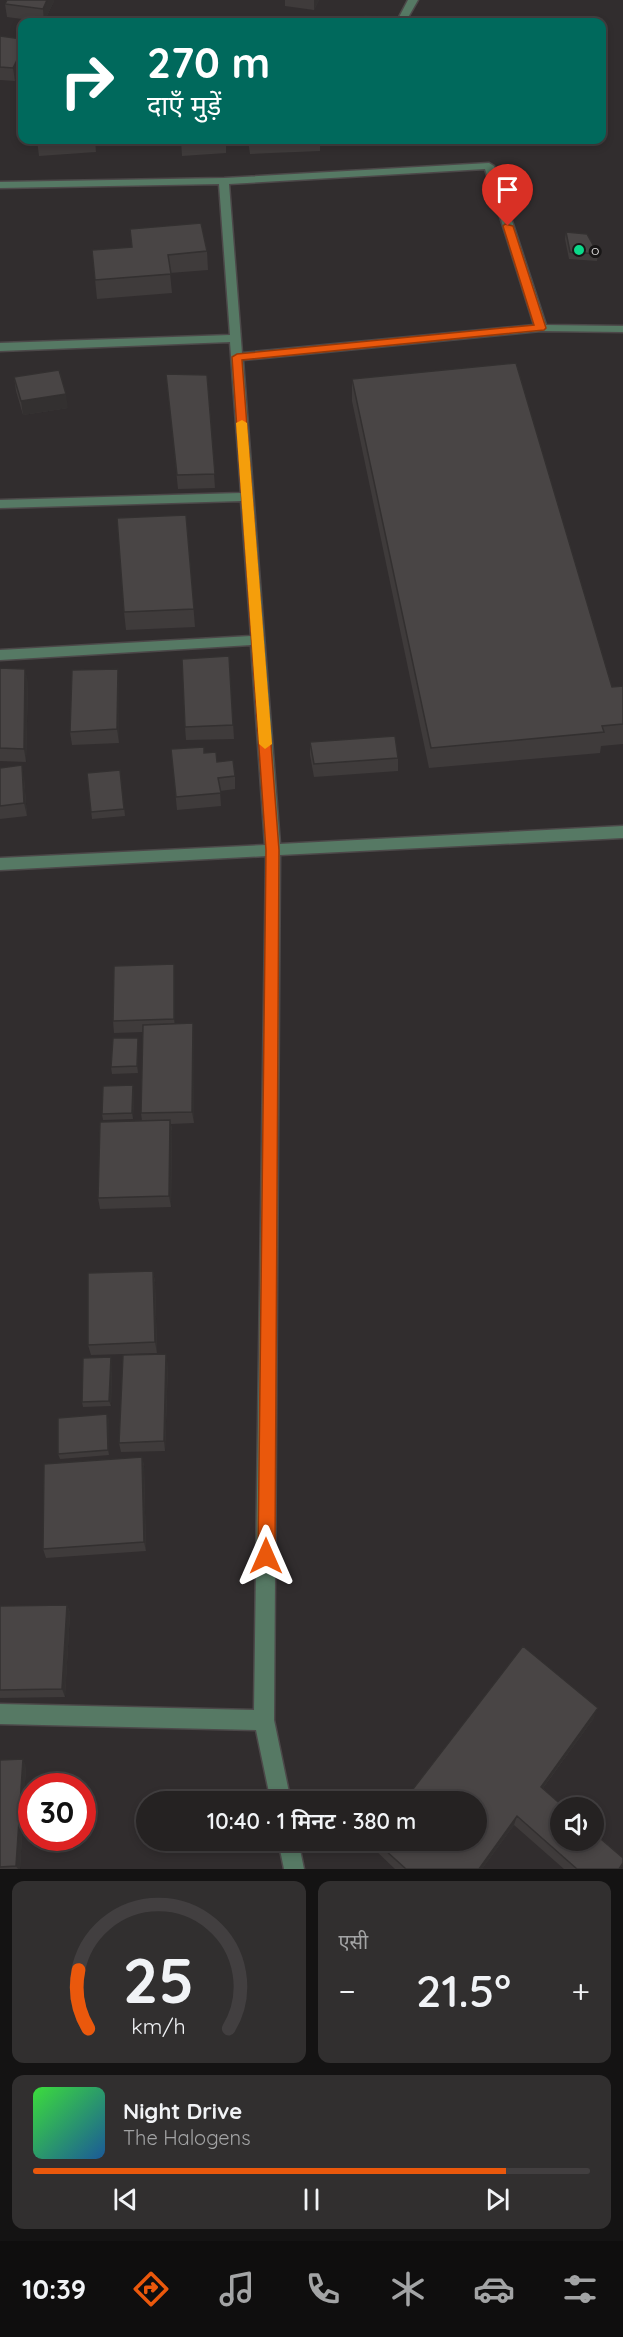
<!DOCTYPE html>
<html lang="hi">
<meta charset="utf-8">
<style>
:root{--surface:#252222;--page:#312f2f;--text:#f1f3f6;--muted:#a3a4a5;--line:#423f40;--accent:#ea580c}
body{margin:0;font-family:Quicksand,"Noto Sans Devanagari",sans-serif;background:var(--page);color:var(--text);height:100vh;display:flex;flex-direction:column;font-size:22px;white-space:nowrap}
*{box-sizing:border-box;margin:0}
p{font-size:20px;color:var(--muted)}
.icon{flex:none;width:33px;height:33px;fill:none;stroke:currentColor;stroke-width:2;stroke-linecap:round;stroke-linejoin:round}
.map{position:relative;height:1869px;overflow:hidden}
.side{display:flex;flex-direction:column;gap:12px;padding:12px;background:#141313;flex:1}
.side>*{flex:none}
.hud{position:absolute;left:18px;top:18px;width:588px;height:126px;border-radius:12px;box-shadow:0 3px 9px #0003,0 0 0 2px var(--line);background:#00695c;color:#fff;overflow:hidden}
.tools{position:absolute;left:550px;top:1797px;display:grid;gap:12px}
.tools a{display:grid;place-items:center;width:54px;height:54px;border-radius:50%;background:var(--surface);box-shadow:0 3px 9px #0003,0 0 0 2px var(--line);font-size:30px}
.speed{position:absolute;left:18px;top:1773px;display:flex;gap:12px;font-size:30px;font-weight:700;text-align:center}
.speed>*{display:grid;place-content:center;width:78px;height:78px;border-radius:50%;background:var(--surface);box-shadow:0 3px 9px #0003,0 0 0 2px var(--line);line-height:1}
.speed .limit{border:9px solid #d22;background:#fff;color:#111}
.pin{position:absolute;display:grid;place-items:center;width:51px;height:51px;color:#fff;margin:-62px -26px;border-radius:50% 50% 50% 0;rotate:-45deg;box-shadow:0 0 6px #0007}
.pin .icon{rotate:45deg}
.me{position:absolute;width:66px;margin:-33px;rotate:0deg;stroke-linejoin:round;filter:drop-shadow(0 0 4px #0008)}
.turn{display:flex;align-items:center;gap:21px;height:126px;padding:0 30px;font-size:27px}
.turn .icon{width:78px;height:78px;stroke-width:2.5}
.turn b{display:block;font-size:42px;line-height:51px}
.big{font-size:45px;font-weight:600;line-height:1.1}
.side .tile{flex:1;display:flex;flex-direction:column;justify-content:center;gap:9px;min-width:0;padding:0 21px;border-radius:12px;background:var(--page)}
.side .dial{align-items:center;gap:0}
.dial svg{height:156px;overflow:visible;fill:none;stroke:var(--line);stroke-width:7;stroke-linecap:round;text-anchor:middle}
.dial text{fill:var(--text);stroke:none}
.song{display:flex;align-items:center;gap:18px}
.cover{width:72px;height:72px;border-radius:9px;background:linear-gradient(135deg,hsl(120 70% 55%),hsl(210 70% 35%))}
.played{height:6px;border-radius:3px;background:linear-gradient(90deg,var(--accent) 85%,var(--line) 85%)}
.keys{display:flex;justify-content:space-around;direction:ltr}
.heat{display:flex;justify-content:space-between;align-items:center;font-size:33px;direction:ltr}
.side .tiles{flex:1;display:grid;gap:12px;grid-template-columns:1fr 1fr}
.tile:last-child{grid-column:span 2}
.trip{position:absolute;left:136px;top:1791px;width:351px;height:60px;border-radius:30px;background:var(--surface);box-shadow:0 3px 9px #0003,0 0 0 2px var(--line);font-weight:600;line-height:60px;text-align:center}
.dock{display:flex;height:96px;justify-content:space-around;align-items:center;background:#0f0e0e;color:var(--muted)}
.dock .icon{width:42px;height:42px}
.dock .current{color:var(--accent)}
.dock b{font-size:27px;color:var(--text)}
.map>svg:first-child{display:block}
.lines{fill:none;stroke-linecap:round;stroke-linejoin:round}
.minor-casing{stroke:#4c4849;stroke-width:3}
.minor{fill:#567964;fill-rule:evenodd}
.wall{fill:#3f3b3b}
.shaded-wall{fill:#333030}
.building{fill:#494545;stroke:#333030;stroke-width:1.5}
.route{fill:#ea580c;stroke:#983908;stroke-width:1.5}
.slow{fill:#f59e0b}
.poi-dot{fill:#0bd98a;stroke:#181616;stroke-width:2}
.labels{text-anchor:middle;stroke-width:6;stroke-linejoin:round;paint-order:stroke}
.far-poi-label{font-size:14px;fill:#f2f0f0;stroke:#181616;text-anchor:start}
</style>
<div class="map">
<svg width="623" height="1869" viewBox="0 0 623 1869">
<rect width="100%" height="100%" fill="#312d2e"/>
<g class="lines">
<g class="minor-casing">
<path id="minor" d="M408 0H418L406 21H400L398 19Z
M489 163 494 166 546 325 623 326V332L541 331 243 360 280 844 623 826V838L280 855 274 1720 291 1802H271L256 1730 0 1724V1704L254 1710 266 856 0 870V858L265 845 251 645 0 660V650L251 636 241 501 0 508V500L241 493 230 342 0 351V343L230 335 219 184 0 188V182L224 178ZM485 169 534 325 242 353 229 184Z
M278 1840H298L304 1869H284Z"/>
</g>
<use href="#minor" class="minor"/>
</g>
<path class="wall" d="M285 0H319L314 10 285 6Z
M54 1 44 22 7 17 5 4Z
M0 36 22 39V66L15 81 0 80Z
M37 140H95L96 152 39 156Z
M181 140H226V153L182 156Z
M248 140H320V151L250 154Z
M130 229 207 251 208 270 170 273 172 293 97 299 92 250 132 247Z
M566 232 598 254 597 261 569 259 565 239Z
M166 374 207 375 215 488 178 489Z
M14 377 68 408 23 415 16 391Z
M352 379 612 687 623 686V744L601 746 600 753 429 768 352 401Z
M186 515 195 627 126 630 124 612Z
M229 656 234 739 186 740 185 727Z
M0 668 28 682 26 762 0 761Z
M119 682V743L72 745 70 732Z
M310 742 398 758V771L314 777 310 755Z
M171 749 204 753 235 776V789L220 791 221 806 177 810Z
M0 768 24 778 27 816 0 819Z
M120 770 125 816 92 819 87 773Z
M175 977V1024L194 1036V1123L171 1124 172 1131 171 1207 100 1209 98 1198 142 1121 141 1113 143 1032 114 1033 113 1021Z
M138 1038V1073L112 1074 111 1067Z
M134 1091 133 1119 103 1120 102 1114Z
M153 1271 155 1282 157 1353 91 1355 88 1345Z
M112 1363 111 1406 83 1407 82 1402Z
M168 1365 165 1451 121 1452 119 1443Z
M109 1419V1455L60 1459 58 1454Z
M142 1457 144 1466 146 1551 46 1558 43 1549Z
M67 1605 70 1613 65 1697 0 1698V1606Z
M594 1718 543 1788 623 1864 620 1869H564L514 1825 482 1869H395L373 1848 374 1840Z
M0 1760 26 1766 20 1869H0Z"/>
<path class="shaded-wall" d="M47 0H54V1L44 22 43 9Z
M314 0H319L314 10Z
M22 50V66L15 81 13 68Z
M66 394 68 408 23 415 21 401Z
M25 669 28 682 26 762 24 749Z
M118 669 119 682V743L117 729Z
M22 765 24 778 27 816 24 803Z
M174 964 175 977V1031L174 1019Z
M193 1023 194 1036V1123L192 1112Z
M138 1038V1073L137 1066Z
M133 1085 134 1091 133 1119 132 1113Z
M170 1120 172 1131 171 1207 169 1196Z
M153 1271 155 1282 157 1353 155 1342Z
M166 1354 168 1365 165 1451 164 1441Z
M111 1357 112 1363 111 1406 109 1401Z
M107 1414 109 1419V1455L108 1450Z
M142 1457 144 1466 146 1551 144 1542Z
M67 1605 70 1613 65 1697 62 1689Z
M598 1708 594 1718 537 1796 541 1787Z
M23 1759 26 1766 20 1869H18L16 1866Z
M517 1816 514 1825 482 1869H479Z"/>
<path class="building" d="M7 0H47L43 9 5 4Z
M365 16 401 18 400 22H363Z
M0 36 22 39V50L13 68 0 67Z
M37 140H84L37 142Z
M181 140H226L181 142Z
M201 223 207 251 168 255 171 274 95 280 92 250 132 247 130 229Z
M566 232 587 234 598 254 570 252Z
M516 363 612 687 623 686V724L602 726 604 732 431 748 352 379Z
M59 370 66 394 21 401 14 377Z
M166 374 207 375 215 474 177 475Z
M186 515 194 609 124 612 117 518Z
M229 656 233 725 185 727 182 659Z
M0 668 25 669 24 749 0 748Z
M118 669 117 729 70 732 72 670Z
M395 736 398 758 314 764 310 742Z
M204 747V753L216 752 217 762 233 760 235 776 218 778 221 793 176 797 171 749Z
M22 765 24 803 0 806V768Z
M120 770 124 809 91 812 87 773Z
M174 964V1019L113 1021 114 966Z
M193 1023 192 1112 141 1113 143 1025Z
M113 1038H138L137 1066 111 1067Z
M133 1085 132 1113 102 1114 103 1086Z
M170 1120 169 1196 98 1198 100 1122Z
M153 1271 155 1342 88 1345V1273Z
M166 1354 164 1441 119 1443 123 1355Z
M111 1357 109 1401 82 1402 83 1358Z
M107 1414 108 1450 58 1454V1418Z
M142 1457 144 1542 43 1549 44 1464Z
M67 1605 62 1689 0 1690V1606Z
M523 1646 598 1708 541 1787 565 1808H561V1840H594V1833L623 1858V1863L619 1869H577L517 1816 479 1869H406L374 1840H477V1802H403Z
M23 1759 16 1866 0 1867V1760Z"/>
<path class="route" d="M505 224 513 226 546 328 544 330 242 360 279 850 275 1556 272 1561 266 1564 260 1561 258 1556 266 850 232 357 237 354 534 325 503 226Z"/>
<path class="slow" d="M242 420 247 423 272 744 265 749 259 744 236 423Z"/>
<circle class="poi-dot" cx="579" cy="250" r="6"/>
<g class="labels">
<g class="far-poi-label">
<text x="591" y="255">o</text>
</g>
</g>
</svg>
<div class="tools">
<a><svg class="icon" aria-label="sound" viewBox="0 0 24 24"><path d="M4 9h4l5-4v14l-5-4H4zM17 9q2 3 0 6"/></svg></a>
</div>
<div class="speed"><div class="limit">30</div></div>
<div class="pin" style="left:508px;top:226px;background:#d93025"><svg class="icon" aria-label="arrive" viewBox="0 0 24 24"><path d="M6 21V4h12l-3 4 3 4H6"/></svg></div>
<svg class="me" style="left:266px;top:1556px" viewBox="-20 -20 40 40"><path d="M0-17L14 15 0 8-14 15z" fill="#ea580c" stroke="#fff" stroke-width="4"/></svg>
<div class="trip">10:40 · 1 मिनट · 380 m</div>
<div class="hud">
<div class="turn"><svg class="icon" aria-label="right" viewBox="0 0 24 24"><path d="M7 20v-9h11M14 6l5 5-5 5"/></svg><div><b>270 m</b>दाएँ मुड़ें</div></div>
</div>
</div>
<section class="side">
<div class="tiles">
<div class="tile dial"><svg viewBox="0 0 100 80">
<path d="M14 69A42 42 0 1 1 86 69"/>
<path d="M14 69A42 42 0 0 1 9 39" stroke="#ea580c"/>
<text x="50" y="56" font-size="32" font-weight="700">25</text>
<text x="50" y="72" font-size="11">km/h</text>
</svg></div>
<div class="tile"><p>एसी</p>
<div class="heat"><a>−</a><b class="big">21.5°</b><a>+</a></div>
</div>
<div class="tile">
<div class="song"><i class="cover"></i><div><b>Night Drive</b><p>The Halogens</p></div></div>
<div class="played"></div>
<div class="keys"><svg class="icon" aria-label="previous" viewBox="0 0 24 24"><path d="M18 5L8 12l10 7zM5 5v14"/></svg><svg class="icon" aria-label="pause" viewBox="0 0 24 24"><path d="M8 5v14M16 5v14"/></svg><svg class="icon" aria-label="next" viewBox="0 0 24 24"><path d="M6 5l10 7-10 7zM19 5v14"/></svg></div>
</div>
</div>
</section>
<nav class="dock">
<b>10:39</b>
<svg class="icon current" aria-label="directions" viewBox="0 0 24 24"><path d="M12 3l9 9-9 9-9-9zM9 14v-3h6M13 9l2 2-2 2"/></svg>
<svg class="icon" aria-label="music" viewBox="0 0 24 24"><path d="M9 18V5l10-2v13"/><circle cx="6" cy="18" r="3"/><circle cx="16" cy="16" r="3"/></svg>
<svg class="icon" aria-label="phone" viewBox="0 0 24 24"><path d="M5 4h4l2 5-3 2q2 4 5 5l2-3 5 2v4C11 20 4 13 5 4z"/></svg>
<svg class="icon" aria-label="climate" viewBox="0 0 24 24"><path d="M12 3v18M4 7l16 10M4 17L20 7"/></svg>
<svg class="icon" aria-label="car" viewBox="0 0 24 24"><path d="M5 17H2v-5l4-1 3-4h7l3 4 3 1v5h-3M9 17h6M6 11h13"/><circle cx="7" cy="17" r="2"/><circle cx="17" cy="17" r="2"/></svg>
<svg class="icon" aria-label="filters" viewBox="0 0 24 24"><path d="M4 7h16M4 17h16"/><circle cx="9" cy="7" r="2"/><circle cx="15" cy="17" r="2"/></svg>
</nav>
